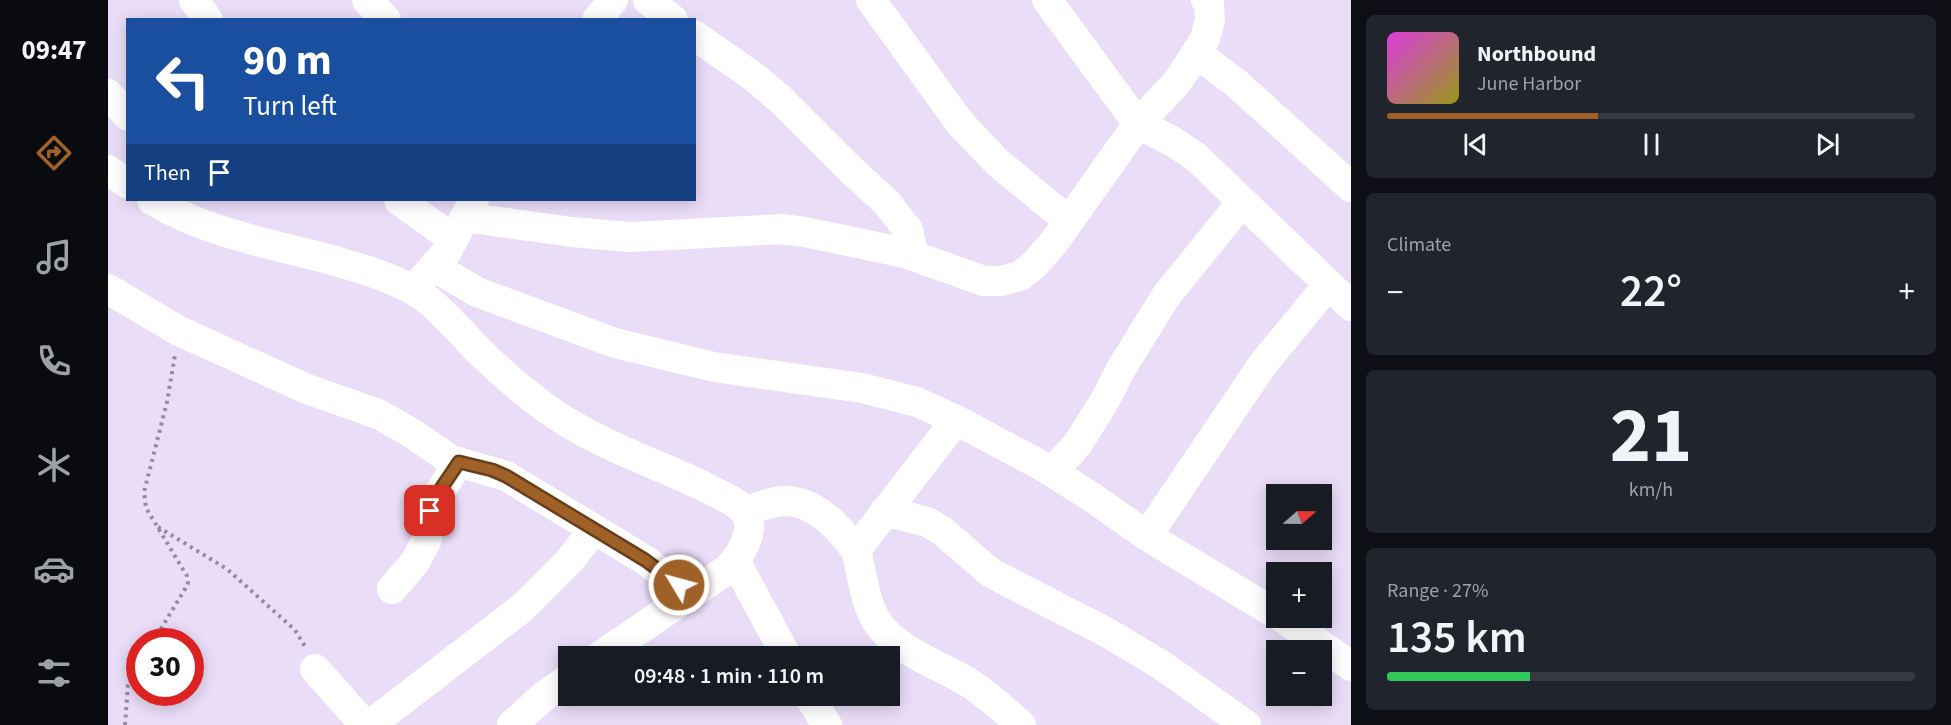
<!DOCTYPE html>
<meta charset="utf-8">
<style>
:root{--surface:#171b24;--page:#20242c;--text:#f1f3f6;--muted:#9ea1a6;--line:#363941;--accent:#a06128}
body{margin:0;font-family:"Source Sans 3",sans-serif;background:var(--page);color:var(--text);height:100vh;display:flex;flex-direction:column;font-size:22px;white-space:nowrap}
*{box-sizing:border-box;margin:0}
p{font-size:20px;color:var(--muted)}
.icon{flex:none;width:33px;height:33px;fill:none;stroke:currentColor;stroke-width:2;stroke-linecap:round;stroke-linejoin:round}
.map{position:relative;flex:1;overflow:hidden}
.panel{display:flex;flex-direction:column;gap:15px;padding:15px;background:#0d0f14;width:600px}
.panel>*{flex:none}
.guide{position:absolute;left:18px;top:18px;width:570px;height:183px;border-radius:0px;box-shadow:0 3px 15px #0003;background:#1a4fa0;color:#fff;overflow:hidden}
.needle{width:39px;rotate:70deg}
.fabs{position:absolute;left:1158px;top:484px;display:grid;gap:12px}
.fabs a{display:grid;place-items:center;width:66px;height:66px;border-radius:0px;background:var(--surface);box-shadow:0 3px 15px #0003;font-size:30px}
.speed{position:absolute;left:18px;top:628px;display:flex;gap:12px;font-size:30px;font-weight:700;text-align:center}
.speed>*{display:grid;place-content:center;width:78px;height:78px;border-radius:50%;background:var(--surface);box-shadow:0 3px 15px #0003;line-height:1}
.speed .limit{border:9px solid #d22;background:#fff;color:#111}
.pin{position:absolute;display:grid;place-items:center;width:51px;height:51px;color:#fff;margin:-26px;border-radius:12px;box-shadow:0 3px 9px #0006}
.me{position:absolute;width:66px;margin:-33px;rotate:307deg;stroke-linejoin:round;filter:drop-shadow(0 0 4px #0008)}
.turn{display:flex;align-items:center;gap:21px;height:126px;padding:0 18px;font-size:27px}
.turn .icon{width:78px;height:78px;stroke-width:2.5}
.turn b{display:block;font-size:42px;line-height:51px}
.then{display:flex;align-items:center;height:57px;padding:0 18px;background:#0003;gap:12px;font-size:22px}
.big{font-size:45px;font-weight:600;line-height:1.1}
.panel .widget{flex:1;display:flex;flex-direction:column;justify-content:center;gap:9px;min-width:0;padding:0 21px;border-radius:9px;background:var(--page)}
.panel .dial{align-items:center;gap:0}
.dial b{font-size:78px;line-height:1}
.song{display:flex;align-items:center;gap:18px}
.cover{width:72px;height:72px;border-radius:9px;background:linear-gradient(135deg,hsl(300 70% 55%),hsl(60 70% 35%))}
.played{height:6px;border-radius:3px;background:linear-gradient(90deg,var(--accent) 40%,var(--line) 40%)}
.keys{display:flex;justify-content:space-around;direction:ltr}
.heat{display:flex;justify-content:space-between;align-items:center;font-size:33px;direction:ltr}
.charge{height:9px;border-radius:4px;background:linear-gradient(90deg,#34c759 27%,var(--line) 0)}
.trip{position:absolute;left:450px;top:646px;width:342px;height:60px;border-radius:0px;background:var(--surface);box-shadow:0 3px 15px #0003;font-weight:600;line-height:60px;text-align:center}
main{display:flex;flex:1;min-height:0}
.dock{display:flex;flex-direction:column;width:108px;justify-content:space-around;align-items:center;background:#090b0e;color:var(--muted)}
.dock .icon{width:42px;height:42px}
.dock .selected{color:var(--accent)}
.dock b{font-size:27px;color:var(--text)}
.map>svg:first-child{display:block}
.lines{fill:none;stroke-linecap:round;stroke-linejoin:round}
.path{stroke:#938a9d;stroke-width:4;stroke-dasharray:3 4.5;stroke-linecap:butt}
.minor{stroke:#fff;stroke-width:30}
.route-casing{stroke:#683f1a;stroke-width:15}
.route{stroke:#a06128;stroke-width:10}
</style>
<main>
<nav class="dock">
<b>09:47</b>
<svg class="icon selected" aria-label="directions" viewBox="0 0 24 24"><path d="M12 3l9 9-9 9-9-9zM9 14v-3h6M13 9l2 2-2 2"/></svg>
<svg class="icon" aria-label="music" viewBox="0 0 24 24"><path d="M9 18V5l10-2v13"/><circle cx="6" cy="18" r="3"/><circle cx="16" cy="16" r="3"/></svg>
<svg class="icon" aria-label="phone" viewBox="0 0 24 24"><path d="M5 4h4l2 5-3 2q2 4 5 5l2-3 5 2v4C11 20 4 13 5 4z"/></svg>
<svg class="icon" aria-label="climate" viewBox="0 0 24 24"><path d="M12 3v18M4 7l16 10M4 17L20 7"/></svg>
<svg class="icon" aria-label="car" viewBox="0 0 24 24"><path d="M5 17H2v-5l4-1 3-4h7l3 4 3 1v5h-3M9 17h6M6 11h13"/><circle cx="7" cy="17" r="2"/><circle cx="17" cy="17" r="2"/></svg>
<svg class="icon" aria-label="filters" viewBox="0 0 24 24"><path d="M4 7h16M4 17h16"/><circle cx="9" cy="7" r="2"/><circle cx="15" cy="17" r="2"/></svg>
</nav>
<div class="map">
<svg width="1243" height="725" viewBox="0 0 1243 725">
<rect width="100%" height="100%" fill="#eaddf8"/>
<g class="lines">
<path class="path" d="M50 527 119 569 187 630 198 648
M45 642 80 584 79 576 38 508 36 492 59 402 67 355
M17 725 20 685 32 663"/>
<path class="minor" d="M86 0 100 20
M259 0 278 20
M540 0 565 20
M763 0 852 123 890 163 961 221
M939 0 1030 124 1064 141 1088 157 1243 306
M489 20 505 0
M586 35 646 77 672 99 739 166 779 203 800 230 806 256
M1088 53 1128 83 1243 187
M0 94 20 116
M0 170 20 184
M44 200C98 233 164 244 224 260 251 268 280 276 305 290 331 305 350 330 371 351 401 380 434 409 471 429 514 454 563 469 607 492 616 497 630 502 637 512 649 530 632 556 620 569L491 657
M291 200 345 239
M357 217 464 232 522 237 673 229 697 232 797 253 876 281H893L912 276 926 265 946 242 1030 124 1070 81 1097 39 1102 20 1101 3 1098 0
M327 267 369 292 507 343 606 367 754 388 809 402 848 420 938 468 985 498 1039 536 1168 614
M313 281 338 253 366 200
M0 289 71 331 199 389 270 414 302 432 343 460 398 476 537 560 582 594
M944 472 969 445 996 402 1013 369 1058 296 1134 202
M777 511 819 522 833 530 883 573 1000 633 1055 666 1138 725
M637 512C650 507 664 501 677 501 708 501 731 528 748 550L848 420
M1039 536 1155 364 1220 285
M748 550C754 573 756 599 768 620 786 651 835 666 863 684 881 696 897 711 913 725
M627 561 679 657
M284 589 307 562 314 549 319 539 324 504 351 462
M1175 618 1243 666
M207 669 257 725
M701 696 719 725
M262 725 414 608 462 560 486 529
M404 725 435 697 460 679"/>
</g>
<g class="lines">
<g class="route-casing">
<path id="route" d="M322 511 328 496 351 462 384 470 398 476 537 560 571 585"/>
</g>
<use href="#route" class="route"/>
</g>
</svg>
<div class="fabs">
<a><svg class="needle" viewBox="-14 -14 28 28"><path d="M0-13l5 13h-10z" fill="#e53935"/><path d="M0 13l5-13h-10z" fill="#9ea1a6"/></svg></a>
<a>+</a>
<a>−</a>
</div>
<div class="speed"><div class="limit">30</div></div>
<div class="pin" style="left:322px;top:511px;background:#d93025"><svg class="icon" aria-label="arrive" viewBox="0 0 24 24"><path d="M6 21V4h12l-3 4 3 4H6"/></svg></div>
<svg class="me" style="left:571px;top:585px" viewBox="-20 -20 40 40"><circle r="17" fill="#a06128" stroke="#fff" stroke-width="3"/><path d="M0-11L8 9 0 5-8 9z" fill="#fff"/></svg>
<div class="trip">09:48 · 1 min · 110 m</div>
<div class="guide">
<div class="turn"><svg class="icon" aria-label="left" viewBox="0 0 24 24"><path d="M17 20v-9H6M10 6l-5 5 5 5"/></svg><div><b>90 m</b>Turn left</div></div>
<div class="then">Then<svg class="icon" aria-label="arrive" viewBox="0 0 24 24"><path d="M6 21V4h12l-3 4 3 4H6"/></svg></div>
</div>
</div>
<section class="panel">
<div class="widget">
<div class="song"><i class="cover"></i><div><b>Northbound</b><p>June Harbor</p></div></div>
<div class="played"></div>
<div class="keys"><svg class="icon" aria-label="previous" viewBox="0 0 24 24"><path d="M18 5L8 12l10 7zM5 5v14"/></svg><svg class="icon" aria-label="pause" viewBox="0 0 24 24"><path d="M8 5v14M16 5v14"/></svg><svg class="icon" aria-label="next" viewBox="0 0 24 24"><path d="M6 5l10 7-10 7zM19 5v14"/></svg></div>
</div>
<div class="widget"><p>Climate</p>
<div class="heat"><a>−</a><b class="big">22°</b><a>+</a></div>
</div>
<div class="widget dial"><b>21</b><p>km/h</p></div>
<div class="widget"><p>Range · 27%</p><b class="big">135 km</b><div class="charge"></div></div>
</section>
</main>
